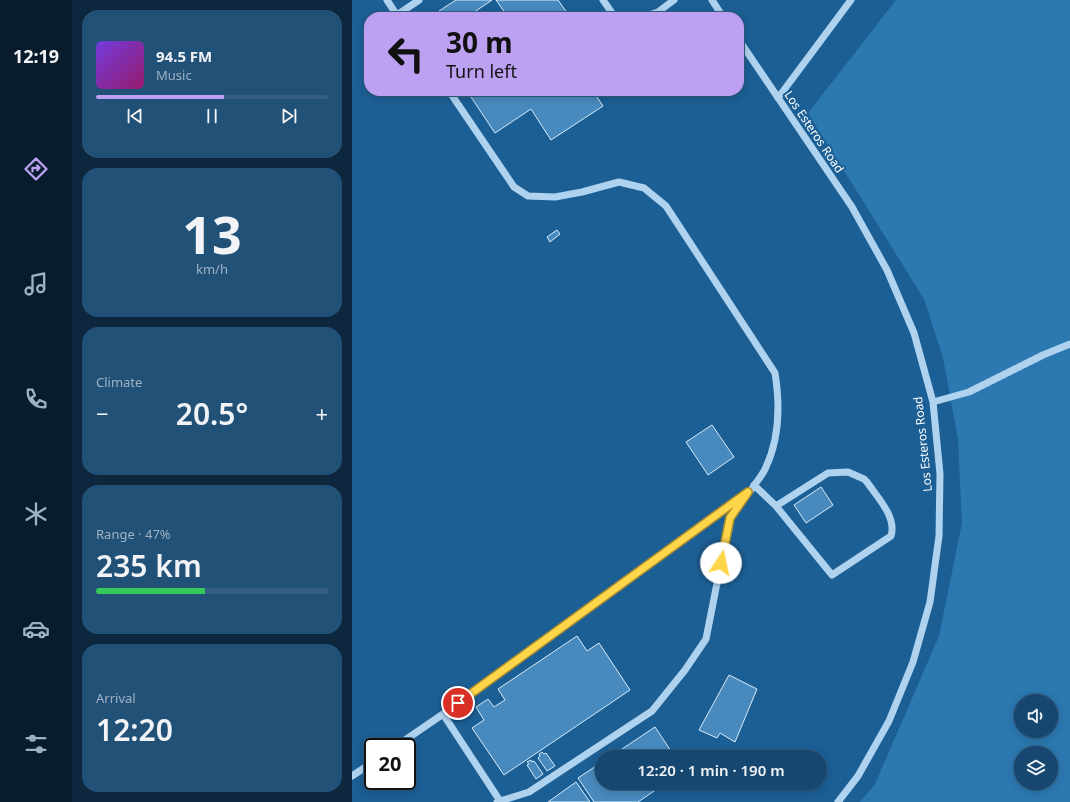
<!DOCTYPE html>
<meta charset="utf-8">
<style>
:root{--surface:#154770;--page:#225178;--text:#f1f3f6;--muted:#9db2c3;--line:#345f83;--accent:#bca0f2}
body{margin:0;font-family:"Noto Sans",sans-serif;background:var(--page);color:var(--text);height:100vh;display:flex;flex-direction:column;font-size:15px;white-space:nowrap}
*{box-sizing:border-box;margin:0}
p{font-size:13px;color:var(--muted)}
.icon{flex:none;width:22px;height:22px;fill:none;stroke:currentColor;stroke-width:2;stroke-linecap:round;stroke-linejoin:round}
.map{position:relative;flex:1;overflow:hidden}
.sheet{display:flex;flex-direction:column;gap:10px;padding:10px;background:#0c273e;width:280px}
.sheet>*{flex:none}
.hud{position:absolute;left:12px;top:12px;width:380px;height:84px;border-radius:16px;box-shadow:0 2px 10px #0003,0 0 0 1px var(--line);background:#bca0f2;color:#111;overflow:hidden}
.fabs{position:absolute;left:662px;top:694px;display:grid;gap:8px}
.fabs a{display:grid;place-items:center;width:44px;height:44px;border-radius:50%;background:var(--surface);box-shadow:0 2px 10px #0003,0 0 0 1px var(--line);font-size:20px}
.speed{position:absolute;left:12px;top:738px;display:flex;gap:8px;font-size:20px;font-weight:700;text-align:center}
.speed>*{display:grid;place-content:center;width:52px;height:52px;border-radius:50%;background:var(--surface);box-shadow:0 2px 10px #0003,0 0 0 1px var(--line);line-height:1}
.speed .limit{border:2px solid #111;border-radius:6px;background:#fff;color:#111}
.pin{position:absolute;display:grid;place-items:center;width:34px;height:34px;color:#fff;margin:-17px;border:2px solid #fff;border-radius:50%;box-shadow:0 1px 4px #0007}
.me{position:absolute;width:44px;margin:-22px;rotate:11deg;stroke-linejoin:round;filter:drop-shadow(0 0 3px #0008)}
.turn{display:flex;align-items:center;gap:14px;height:84px;padding:0 16px;font-size:18px}
.turn .icon{width:52px;height:52px;stroke-width:2.5}
.turn b{display:block;font-size:28px;line-height:34px}
.big{font-size:30px;font-weight:600;line-height:1.1}
.sheet .tile{flex:1;display:flex;flex-direction:column;justify-content:center;gap:6px;min-width:0;padding:0 14px;border-radius:16px;background:var(--page)}
.sheet .dial{align-items:center;gap:0}
.dial b{font-size:52px;line-height:1}
.song{display:flex;align-items:center;gap:12px}
.cover{width:48px;height:48px;border-radius:6px;background:linear-gradient(135deg,hsl(260 70% 55%),hsl(320 70% 35%))}
.played{height:4px;border-radius:2px;background:linear-gradient(90deg,var(--accent) 55%,var(--line) 55%)}
.keys{display:flex;justify-content:space-around;direction:ltr}
.heat{display:flex;justify-content:space-between;align-items:center;font-size:22px;direction:ltr}
.charge{height:6px;border-radius:3px;background:linear-gradient(90deg,#34c759 47%,var(--line) 0)}
.trip{position:absolute;left:243px;top:750px;width:232px;height:40px;border-radius:20px;background:var(--surface);box-shadow:0 2px 10px #0003,0 0 0 1px var(--line);font-weight:600;line-height:40px;text-align:center}
main{display:flex;flex:1;min-height:0}
.tab-bar{display:flex;flex-direction:column;width:72px;justify-content:space-around;align-items:center;background:#081c2d;color:var(--muted)}
.tab-bar .icon{width:28px;height:28px}
.tab-bar .selected{color:var(--accent)}
.tab-bar b{font-size:18px;color:var(--text)}
.map>svg:first-child{display:block}
.green{fill:#2c78b1;fill-rule:evenodd}
.building{fill:#498abe;stroke:#d5ebfb}
.lines{fill:none;stroke-linecap:round;stroke-linejoin:round}
.minor{stroke:#afd3ef;stroke-width:7}
.route-casing{stroke:#a68a30;stroke-width:10}
.route{stroke:#ffd54a;stroke-width:7}
.labels{text-anchor:middle;stroke-width:4;stroke-linejoin:round;paint-order:stroke}
.street-label{font-size:12px;fill:#fff;stroke:#1c5f95}
</style>
<main>
<nav class="tab-bar">
<b>12:19</b>
<svg class="icon selected" aria-label="directions" viewBox="0 0 24 24"><path d="M12 3l9 9-9 9-9-9zM9 14v-3h6M13 9l2 2-2 2"/></svg>
<svg class="icon" aria-label="music" viewBox="0 0 24 24"><path d="M9 18V5l10-2v13"/><circle cx="6" cy="18" r="3"/><circle cx="16" cy="16" r="3"/></svg>
<svg class="icon" aria-label="phone" viewBox="0 0 24 24"><path d="M5 4h4l2 5-3 2q2 4 5 5l2-3 5 2v4C11 20 4 13 5 4z"/></svg>
<svg class="icon" aria-label="climate" viewBox="0 0 24 24"><path d="M12 3v18M4 7l16 10M4 17L20 7"/></svg>
<svg class="icon" aria-label="car" viewBox="0 0 24 24"><path d="M5 17H2v-5l4-1 3-4h7l3 4 3 1v5h-3M9 17h6M6 11h13"/><circle cx="7" cy="17" r="2"/><circle cx="17" cy="17" r="2"/></svg>
<svg class="icon" aria-label="filters" viewBox="0 0 24 24"><path d="M4 7h16M4 17h16"/><circle cx="9" cy="7" r="2"/><circle cx="15" cy="17" r="2"/></svg>
</nav>
<section class="sheet">
<div class="tile">
<div class="song"><i class="cover"></i><div><b>94.5 FM</b><p>Music</p></div></div>
<div class="played"></div>
<div class="keys"><svg class="icon" aria-label="previous" viewBox="0 0 24 24"><path d="M18 5L8 12l10 7zM5 5v14"/></svg><svg class="icon" aria-label="pause" viewBox="0 0 24 24"><path d="M8 5v14M16 5v14"/></svg><svg class="icon" aria-label="next" viewBox="0 0 24 24"><path d="M6 5l10 7-10 7zM19 5v14"/></svg></div>
</div>
<div class="tile dial"><b>13</b><p>km/h</p></div>
<div class="tile"><p>Climate</p>
<div class="heat"><a>−</a><b class="big">20.5°</b><a>+</a></div>
</div>
<div class="tile"><p>Range · 47%</p><b class="big">235 km</b><div class="charge"></div></div>
<div class="tile"><p>Arrival</p><b class="big">12:20</b></div>
</section>
<div class="map">
<svg width="718" height="802" viewBox="0 0 718 802">
<rect width="100%" height="100%" fill="#1c5f95"/>
<path class="green" d="M544 0H718V802H508L523 784 587 636 610 523 606 439 591 358 572 299 456 113ZM669 701H699V731H669ZM669 753H699V783H669Z"/>
<path class="building" d="M104 0H140L115 17H92L87 11Z
M144 0H206L218 17H156Z
M115 91H241L251 106 199 140 179 109 143 133Z
M205 230 208 234 198 242 195 237Z
M360 425 382 457 356 475 334 442Z
M469 487 481 505 454 523 442 505Z
M225 636 235 651 247 643 278 690 152 775 120 728 132 720 124 707 136 699 142 707 153 700 146 689Z
M377 675 405 689 383 742 368 733 365 738 347 730Z
M303 727 323 757H258Z
M190 752 192 754 194 753 203 766 195 771 186 758 188 756 187 754Z
M179 760 180 762 182 761 191 774 184 779 175 765 177 764 175 762Z
M250 762V783H314L286 802H242L226 778Z
M224 782 238 802H196Z"/>
<g class="lines">
<path class="minor" d="M35 0 46 17
M251 0 260 13 266 17
M360 0 371 17
M45 15 67 0
M291 17 306 12 322 0
M387 40 500 207 535 270 562 333 581 402 588 474 587 536 578 602 561 662 537 721 506 776 486 802
M426 98 499 0
M581 402 617 392 691 355 718 344
M402 485 424 506 480 575 539 536C545 517 525 497 515 482L512 479 496 472 476 473 424 506
M91 714 148 801
M43 747 94 712 399 490C404 482 411 475 414 467 428 437 428 404 423 373L314 206 292 188 267 182 230 192 203 197 176 196 162 187 97 91
M0 776 21 762
M145 802 177 792 300 711 333 670 354 639 378 517 392 498"/>
</g>
<g class="lines">
<g class="route-casing">
<path id="route" d="M106 703 396 492 378 518 369 563"/>
</g>
<use href="#route" class="route"/>
</g>
<g class="labels">
<g class="street-label">
<text transform="translate(462 132) rotate(56)" y="4">Los Esteros Road</text>
<text transform="translate(571 444) rotate(-96)" y="4">Los Esteros Road</text>
</g>
</g>
</svg>
<div class="fabs">
<a><svg class="icon" aria-label="sound" viewBox="0 0 24 24"><path d="M4 9h4l5-4v14l-5-4H4zM17 9q2 3 0 6"/></svg></a>
<a><svg class="icon" aria-label="layers" viewBox="0 0 24 24"><path d="M12 4l9 5-9 5-9-5zM3 14l9 5 9-5"/></svg></a>
</div>
<div class="speed"><div class="limit">20</div></div>
<div class="pin" style="left:106px;top:703px;background:#d93025"><svg class="icon" aria-label="arrive" viewBox="0 0 24 24"><path d="M6 21V4h12l-3 4 3 4H6"/></svg></div>
<svg class="me" style="left:369px;top:563px" viewBox="-20 -20 40 40"><circle r="19" fill="#fff"/><path d="M0-13L10 11 0 6-10 11z" fill="#ffd54a"/></svg>
<div class="trip">12:20 · 1 min · 190 m</div>
<div class="hud">
<div class="turn"><svg class="icon" aria-label="left" viewBox="0 0 24 24"><path d="M17 20v-9H6M10 6l-5 5 5 5"/></svg><div><b>30 m</b>Turn left</div></div>
</div>
</div>
</main>
